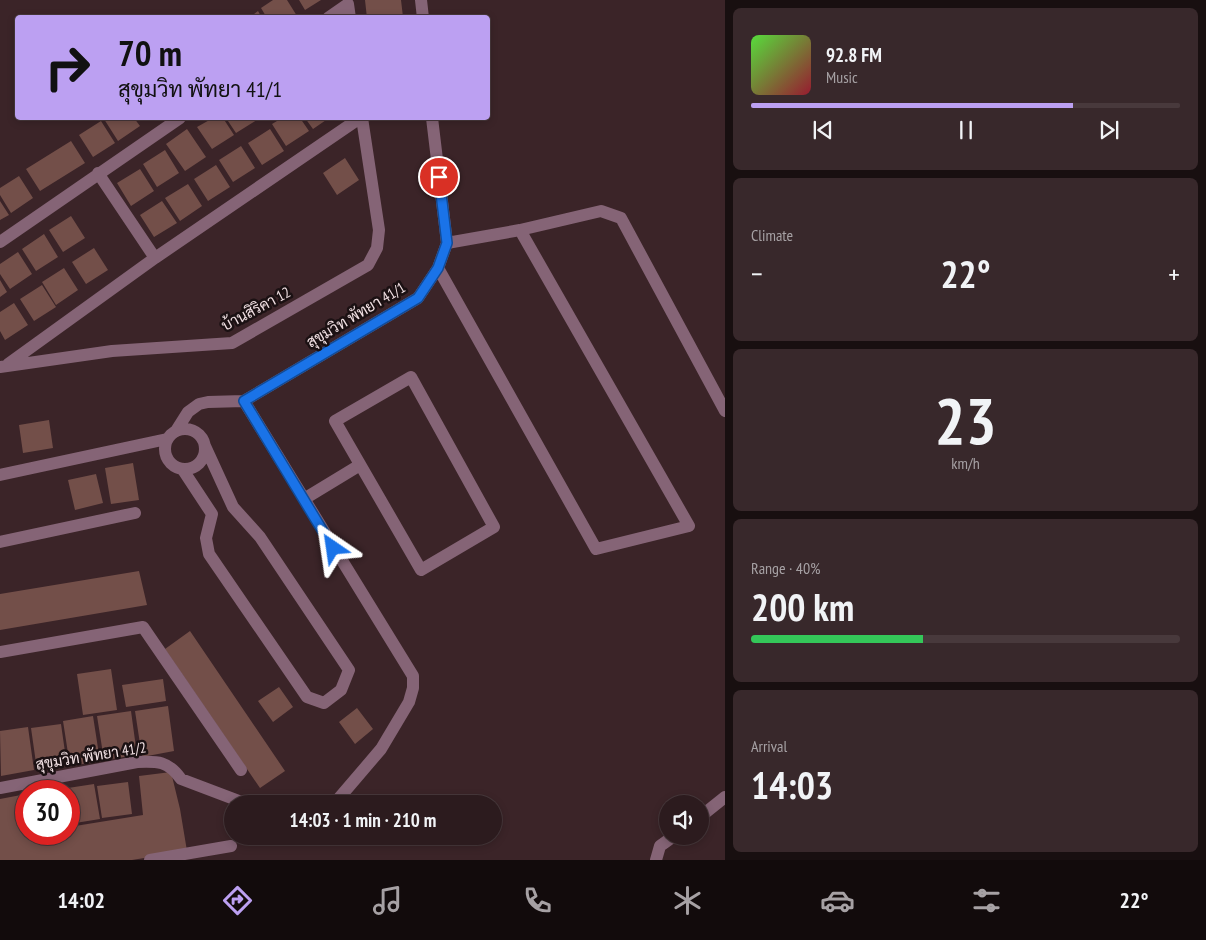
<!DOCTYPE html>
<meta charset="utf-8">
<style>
:root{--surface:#2c1b1e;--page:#38282b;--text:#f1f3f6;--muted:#a6a1a4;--line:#48393c;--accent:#bca0f2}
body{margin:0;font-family:"PT Sans Narrow",Sarabun,sans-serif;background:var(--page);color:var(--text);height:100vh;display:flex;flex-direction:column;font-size:19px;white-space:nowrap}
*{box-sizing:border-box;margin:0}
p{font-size:16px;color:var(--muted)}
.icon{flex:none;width:28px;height:28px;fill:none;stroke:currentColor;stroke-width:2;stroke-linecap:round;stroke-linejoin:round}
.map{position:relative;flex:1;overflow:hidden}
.side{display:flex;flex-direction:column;gap:8px;padding:8px;background:#180f10;width:481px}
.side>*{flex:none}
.top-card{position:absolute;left:15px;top:15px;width:475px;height:105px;border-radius:5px;box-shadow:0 2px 8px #0003,0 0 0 1px var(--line);background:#bca0f2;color:#111;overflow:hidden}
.tools{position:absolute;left:659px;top:795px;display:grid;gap:10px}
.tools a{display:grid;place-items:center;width:50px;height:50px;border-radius:50%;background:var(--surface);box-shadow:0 2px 8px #0003,0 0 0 1px var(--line);font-size:25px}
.speed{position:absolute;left:15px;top:780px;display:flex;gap:10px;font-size:25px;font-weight:700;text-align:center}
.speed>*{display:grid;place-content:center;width:65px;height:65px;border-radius:50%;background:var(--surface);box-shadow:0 2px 8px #0003,0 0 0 1px var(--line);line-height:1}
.speed .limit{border:8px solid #d22;background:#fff;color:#111}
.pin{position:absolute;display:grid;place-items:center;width:42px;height:42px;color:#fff;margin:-21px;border:2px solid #fff;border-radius:50%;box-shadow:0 1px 5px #0007}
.me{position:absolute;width:55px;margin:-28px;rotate:328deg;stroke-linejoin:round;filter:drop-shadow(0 0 4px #0008)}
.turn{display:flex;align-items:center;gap:18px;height:105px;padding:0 20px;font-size:22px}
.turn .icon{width:65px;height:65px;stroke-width:2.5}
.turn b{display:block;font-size:35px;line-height:42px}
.big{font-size:38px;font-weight:700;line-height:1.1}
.side .tile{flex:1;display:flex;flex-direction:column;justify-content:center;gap:8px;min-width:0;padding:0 18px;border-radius:8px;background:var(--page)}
.side .dial{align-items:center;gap:0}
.dial b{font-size:65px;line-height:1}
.song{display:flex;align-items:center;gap:15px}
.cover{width:60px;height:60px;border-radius:8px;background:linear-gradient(135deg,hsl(110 70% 55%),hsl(350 70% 35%))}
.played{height:5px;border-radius:2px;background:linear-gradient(90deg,var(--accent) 75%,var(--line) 75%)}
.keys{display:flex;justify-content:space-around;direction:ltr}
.heat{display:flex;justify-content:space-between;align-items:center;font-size:28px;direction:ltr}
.charge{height:8px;border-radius:4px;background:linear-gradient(90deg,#34c759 40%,var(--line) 0)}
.trip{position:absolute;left:224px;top:795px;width:278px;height:50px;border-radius:25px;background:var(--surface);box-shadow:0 2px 8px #0003,0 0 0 1px var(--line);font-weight:700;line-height:50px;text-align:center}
.tab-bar{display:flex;height:80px;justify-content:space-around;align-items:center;background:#120b0c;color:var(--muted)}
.tab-bar .icon{width:35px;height:35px}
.tab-bar .active{color:var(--accent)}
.tab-bar b{font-size:22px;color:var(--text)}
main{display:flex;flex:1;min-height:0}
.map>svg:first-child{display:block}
.building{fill:#734f49}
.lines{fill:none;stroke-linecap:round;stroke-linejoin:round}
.minor{stroke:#856476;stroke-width:12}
.route-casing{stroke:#114b97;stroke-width:12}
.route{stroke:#1a73e8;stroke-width:9}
.labels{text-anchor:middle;stroke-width:5;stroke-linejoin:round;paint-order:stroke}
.street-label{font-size:15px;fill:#f2e1e4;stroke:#1b1113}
</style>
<main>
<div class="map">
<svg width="725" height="860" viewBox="0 0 725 860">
<rect width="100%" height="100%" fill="#3b2428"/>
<path class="building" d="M273 0H287L297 16 294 18H267L261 8Z
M299 0H321L305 10Z
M365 0H401L403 17 367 18Z
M258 11 262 18H249Z
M105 118H134L140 126 118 141 104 119Z
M213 118H223L234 135 212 149 197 127Z
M226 118H260L236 133Z
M282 118H300L309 131 286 146 272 124Z
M305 118H329L313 129Z
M101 121 115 143 93 157 79 135Z
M187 129 206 157 185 171 166 144Z
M270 129 284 151 262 165 248 143Z
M71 141 85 163 40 191 26 169Z
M241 146 255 168 233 182 219 160Z
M165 150 179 173 157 187 143 164Z
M345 158 359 180 337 195 323 173Z
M216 165 230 187 208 201 194 179Z
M140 169 154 191 131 206 117 183Z
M19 176 33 198 11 213 0 195V188Z
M188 184 202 206 180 221 165 198Z
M0 201 9 215 0 220Z
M162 201 177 223 154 237 140 215Z
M71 216 85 238 63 252 49 230Z
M44 234 58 257 36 271 22 249Z
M94 248 108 270 86 284 72 262Z
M18 252 32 274 10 289 0 274V264Z
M64 268 78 290 56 305 42 282Z
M0 280 7 292 0 297Z
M42 285 56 307 34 321 20 299Z
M14 303 28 325 5 340 0 331V312Z
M49 420 53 448 23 453 19 425Z
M133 463 139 500 111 504 105 468Z
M96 474 103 503 75 510 68 480Z
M139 571 147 605 0 630V594Z
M190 631 285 771 260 788 165 649Z
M111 669 117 710 83 715 77 674Z
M163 679 166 701 126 707 122 685Z
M279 687 293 707 273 722 258 701Z
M168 706 174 751 142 757 135 711Z
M357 708 373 729 355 744 339 722Z
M131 711 137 755 104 760 97 716Z
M93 716 100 761 70 766 63 721Z
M61 724 67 766 37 770 31 728Z
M28 727 34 770 1 776 0 731Z
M171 772 180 809 187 851 132 860H0V799L21 795 26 822V834H69V827L143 815 139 776Z
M128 782 132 814 102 818 97 786Z
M94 784 100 819 69 824V791L55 790Z"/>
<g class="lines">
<path class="minor" d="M421 0 423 18
M328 18 348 4 350 18
M98 173 155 258
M0 242 180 118
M447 243 520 230 601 211 621 218 725 411
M438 268 596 549 689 526 520 230
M8 364 155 258 360 118
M0 367 112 351 232 343 368 265 377 248 379 230 362 118
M411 377 494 527 421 570 335 421Z
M244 401 413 676V688L409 702 381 749 334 804
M165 449a20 20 0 1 1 40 0a20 20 0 1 1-40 0Z
M176 431 188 412 199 404 208 402 244 401 418 298 438 268 447 243 432 118
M183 470 212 514 206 538 209 554 307 697 324 703 341 690 349 670 260 537 233 507 205 446
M0 475 167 439
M304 499 360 465
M0 542 135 513
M0 652 143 627 241 770
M0 788 137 762C158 761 168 761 181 779L247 804
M700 817 725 797
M150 860 231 846
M656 860 660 846 674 836"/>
</g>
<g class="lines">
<g class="route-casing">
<path id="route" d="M333 548 244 401 418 298 438 268 447 243 439 177"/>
</g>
<use href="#route" class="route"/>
</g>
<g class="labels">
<g class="street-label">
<text transform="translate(256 309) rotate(-28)" y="5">บ้านสิริคา 12</text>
<text transform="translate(356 315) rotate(-31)" y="5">สุขุมวิท พัทยา 41/1</text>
<text transform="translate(91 756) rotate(-9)" y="5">สุขุมวิท พัทยา 41/2</text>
</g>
</g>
</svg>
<div class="tools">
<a><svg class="icon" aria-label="sound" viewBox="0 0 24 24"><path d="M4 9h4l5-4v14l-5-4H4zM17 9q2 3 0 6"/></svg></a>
</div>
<div class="speed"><div class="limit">30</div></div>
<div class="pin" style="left:439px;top:177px;background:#d93025"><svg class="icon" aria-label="arrive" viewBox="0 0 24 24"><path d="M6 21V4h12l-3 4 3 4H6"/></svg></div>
<svg class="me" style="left:333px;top:548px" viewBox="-20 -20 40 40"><path d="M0-17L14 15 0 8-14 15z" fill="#1a73e8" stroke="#fff" stroke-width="4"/></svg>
<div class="trip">14:03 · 1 min · 210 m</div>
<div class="top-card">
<div class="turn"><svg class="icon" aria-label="right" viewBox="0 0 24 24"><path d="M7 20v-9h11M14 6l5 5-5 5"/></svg><div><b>70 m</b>สุขุมวิท พัทยา 41/1</div></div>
</div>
</div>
<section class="side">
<div class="tile">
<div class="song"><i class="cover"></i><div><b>92.8 FM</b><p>Music</p></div></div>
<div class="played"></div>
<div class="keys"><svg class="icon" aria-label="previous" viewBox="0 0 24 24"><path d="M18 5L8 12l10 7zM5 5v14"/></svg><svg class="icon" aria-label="pause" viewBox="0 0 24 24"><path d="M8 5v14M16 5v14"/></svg><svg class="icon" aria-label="next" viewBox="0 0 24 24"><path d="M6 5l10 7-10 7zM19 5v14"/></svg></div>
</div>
<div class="tile"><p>Climate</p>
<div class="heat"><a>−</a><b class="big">22°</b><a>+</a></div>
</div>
<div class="tile dial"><b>23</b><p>km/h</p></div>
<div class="tile"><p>Range · 40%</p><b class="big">200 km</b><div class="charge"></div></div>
<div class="tile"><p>Arrival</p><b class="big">14:03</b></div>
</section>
</main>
<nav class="tab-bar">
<b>14:02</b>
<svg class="icon active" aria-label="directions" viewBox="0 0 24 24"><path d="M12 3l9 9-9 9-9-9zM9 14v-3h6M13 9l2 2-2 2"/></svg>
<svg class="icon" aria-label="music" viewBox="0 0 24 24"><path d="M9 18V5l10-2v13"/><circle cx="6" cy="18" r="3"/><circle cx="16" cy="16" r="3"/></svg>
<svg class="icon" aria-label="phone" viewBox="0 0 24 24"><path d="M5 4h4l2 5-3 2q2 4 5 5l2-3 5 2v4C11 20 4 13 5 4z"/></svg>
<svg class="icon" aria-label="climate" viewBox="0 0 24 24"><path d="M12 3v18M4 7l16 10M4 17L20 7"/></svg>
<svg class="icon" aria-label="car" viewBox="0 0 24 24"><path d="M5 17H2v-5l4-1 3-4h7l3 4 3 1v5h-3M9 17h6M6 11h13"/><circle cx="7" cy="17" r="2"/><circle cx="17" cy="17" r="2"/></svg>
<svg class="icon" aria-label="filters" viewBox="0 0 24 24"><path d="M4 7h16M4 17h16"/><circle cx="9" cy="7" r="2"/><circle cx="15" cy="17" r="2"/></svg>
<b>22°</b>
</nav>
